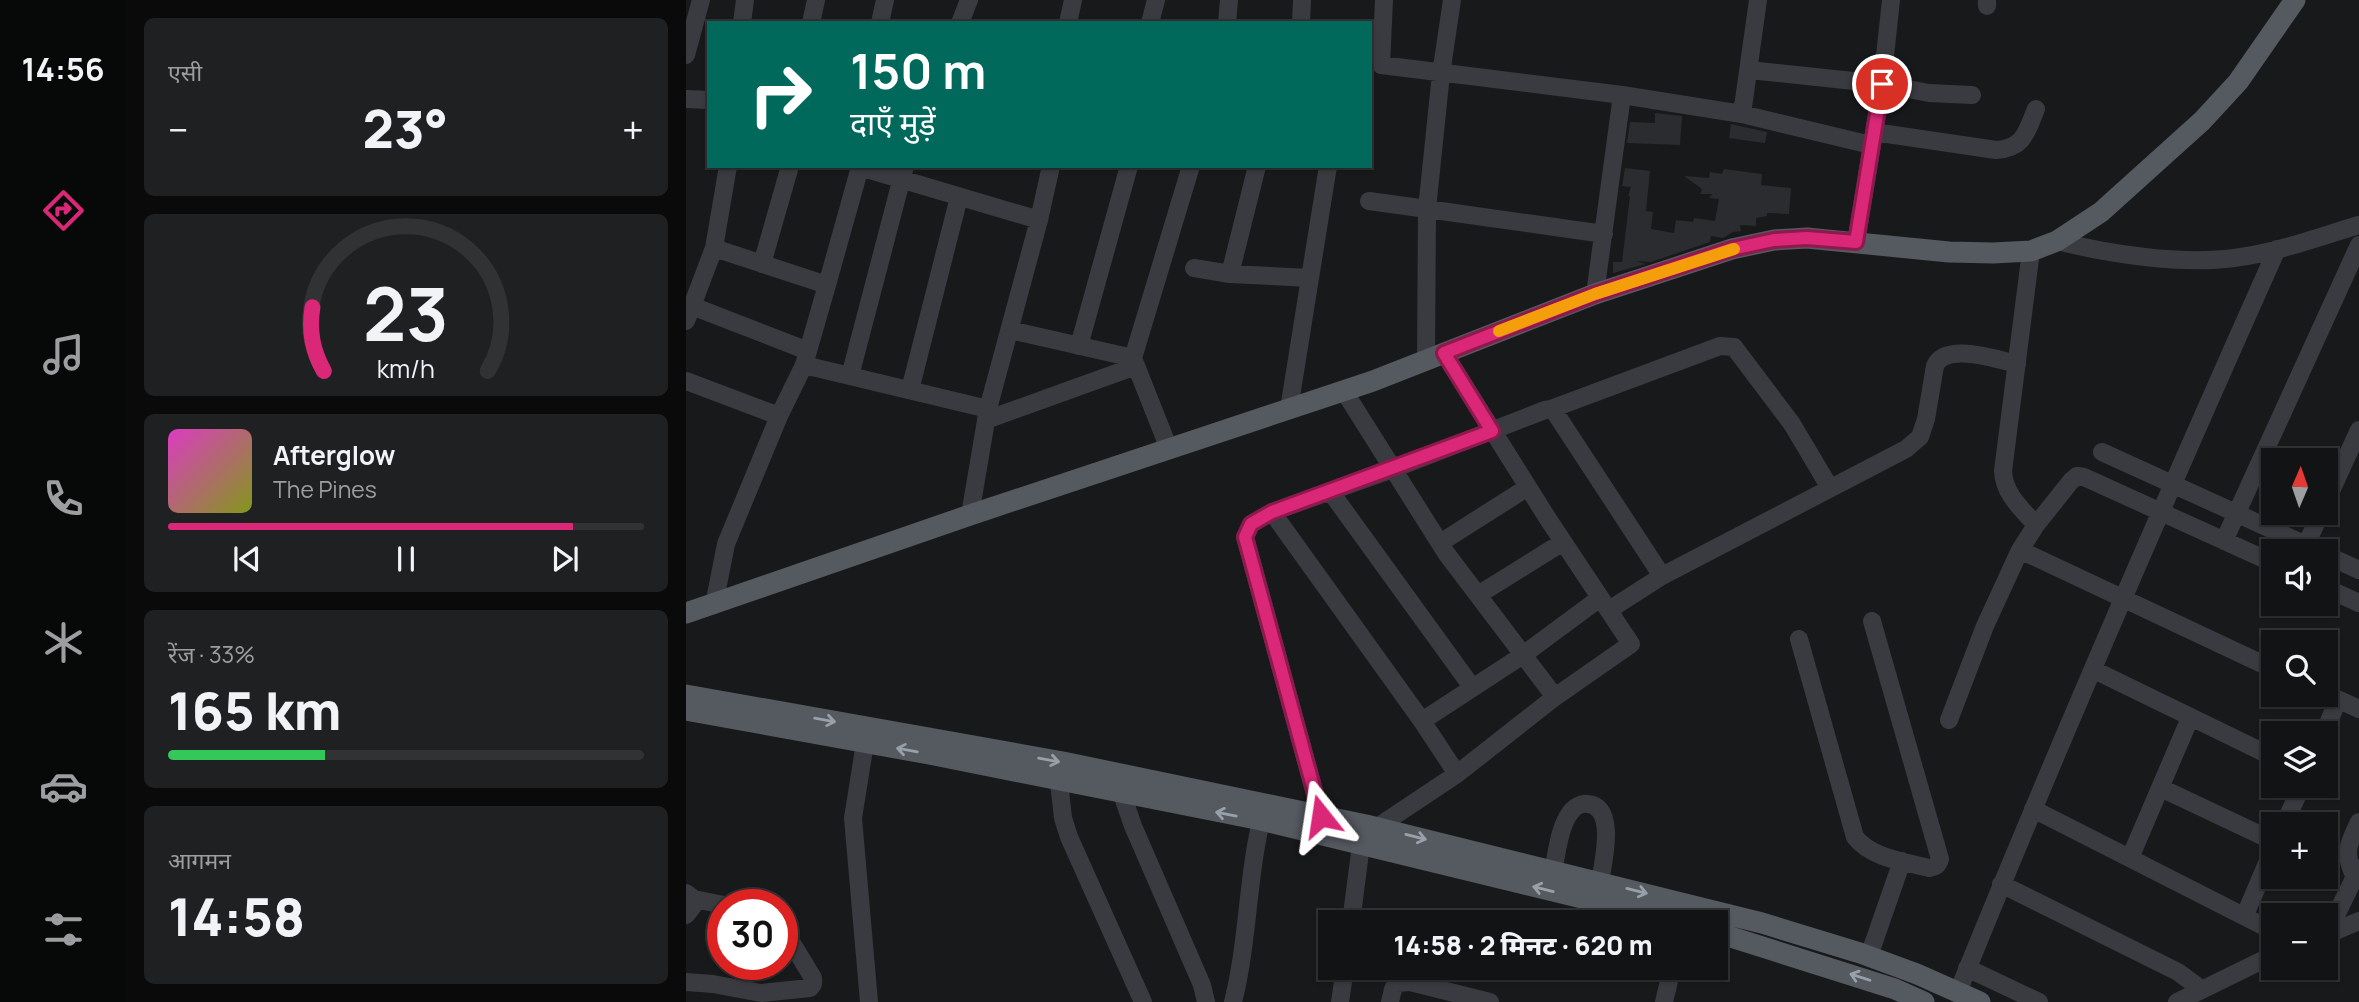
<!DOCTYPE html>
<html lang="hi">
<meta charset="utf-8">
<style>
:root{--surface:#121314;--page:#1f2022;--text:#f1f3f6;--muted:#9c9ea0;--line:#313234;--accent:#db2777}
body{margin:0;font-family:Manrope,"Noto Sans Devanagari",sans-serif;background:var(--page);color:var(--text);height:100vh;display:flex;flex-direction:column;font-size:26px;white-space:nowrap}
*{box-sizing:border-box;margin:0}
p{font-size:23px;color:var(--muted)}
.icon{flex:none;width:38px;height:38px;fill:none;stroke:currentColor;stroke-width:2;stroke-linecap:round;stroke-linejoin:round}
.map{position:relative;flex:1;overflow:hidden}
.sheet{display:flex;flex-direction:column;gap:18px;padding:18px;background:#0a0a0b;width:560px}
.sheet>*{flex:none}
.top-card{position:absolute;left:21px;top:21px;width:665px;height:147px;border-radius:0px;box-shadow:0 2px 5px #0004,0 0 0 2px var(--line);background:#00695c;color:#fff;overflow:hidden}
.needle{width:46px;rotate:2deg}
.buttons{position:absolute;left:1575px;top:448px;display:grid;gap:14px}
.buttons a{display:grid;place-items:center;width:77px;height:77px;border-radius:0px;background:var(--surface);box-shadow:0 2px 5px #0004,0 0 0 2px var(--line);font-size:35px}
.speed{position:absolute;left:21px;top:889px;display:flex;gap:14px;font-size:35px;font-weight:700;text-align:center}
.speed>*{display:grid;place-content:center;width:91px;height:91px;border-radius:50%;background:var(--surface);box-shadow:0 2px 5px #0004,0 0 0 2px var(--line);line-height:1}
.speed .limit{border:10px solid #d22;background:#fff;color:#111}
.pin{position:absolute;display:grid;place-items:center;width:60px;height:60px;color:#fff;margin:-30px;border:4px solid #fff;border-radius:50%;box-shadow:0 2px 7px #0007}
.me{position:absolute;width:77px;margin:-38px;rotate:345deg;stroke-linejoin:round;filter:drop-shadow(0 0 5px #0008)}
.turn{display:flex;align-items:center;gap:24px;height:147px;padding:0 28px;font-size:32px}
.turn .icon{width:91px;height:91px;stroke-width:2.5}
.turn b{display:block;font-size:49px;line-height:60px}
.big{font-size:52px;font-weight:800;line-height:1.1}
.sheet .widget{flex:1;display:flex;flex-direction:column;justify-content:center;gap:10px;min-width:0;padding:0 24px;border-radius:10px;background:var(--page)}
.sheet .dial{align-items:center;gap:0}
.dial svg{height:182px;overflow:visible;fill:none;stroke:var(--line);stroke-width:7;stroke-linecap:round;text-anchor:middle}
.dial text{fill:var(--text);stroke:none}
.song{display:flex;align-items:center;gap:21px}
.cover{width:84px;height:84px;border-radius:10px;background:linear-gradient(135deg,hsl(310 70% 55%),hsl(70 70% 35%))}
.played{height:7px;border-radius:4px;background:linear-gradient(90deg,var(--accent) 85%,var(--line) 85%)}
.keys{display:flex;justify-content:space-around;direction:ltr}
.heat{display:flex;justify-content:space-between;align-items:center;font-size:38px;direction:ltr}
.charge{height:10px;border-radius:5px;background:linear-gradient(90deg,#34c759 33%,var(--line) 0)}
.trip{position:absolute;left:632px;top:910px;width:410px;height:70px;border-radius:0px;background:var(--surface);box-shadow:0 2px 5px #0004,0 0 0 2px var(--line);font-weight:800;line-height:70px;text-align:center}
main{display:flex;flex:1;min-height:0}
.tabs{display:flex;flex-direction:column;width:126px;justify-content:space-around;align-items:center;background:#070808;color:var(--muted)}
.tabs .icon{width:49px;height:49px}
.tabs .on{color:var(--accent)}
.tabs b{font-size:32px;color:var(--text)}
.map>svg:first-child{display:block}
.building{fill:#2b2c2f}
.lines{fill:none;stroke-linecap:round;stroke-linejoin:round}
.minor{stroke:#393b40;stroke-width:18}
.major{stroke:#555960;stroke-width:21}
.oneway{stroke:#98a0aa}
.route-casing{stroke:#8e194d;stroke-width:18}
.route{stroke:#db2777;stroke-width:12}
.slow{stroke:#f59e0b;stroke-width:12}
</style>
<main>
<nav class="tabs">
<b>14:56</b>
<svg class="icon on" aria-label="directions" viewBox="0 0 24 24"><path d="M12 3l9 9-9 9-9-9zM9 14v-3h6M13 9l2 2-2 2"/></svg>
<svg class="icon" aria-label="music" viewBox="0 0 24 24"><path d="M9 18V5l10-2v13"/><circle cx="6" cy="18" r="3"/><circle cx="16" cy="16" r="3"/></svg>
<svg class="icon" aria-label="phone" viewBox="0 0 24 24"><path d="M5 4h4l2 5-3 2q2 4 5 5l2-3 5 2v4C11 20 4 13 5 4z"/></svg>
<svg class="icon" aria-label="climate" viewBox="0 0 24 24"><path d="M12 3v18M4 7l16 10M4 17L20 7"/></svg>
<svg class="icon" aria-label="car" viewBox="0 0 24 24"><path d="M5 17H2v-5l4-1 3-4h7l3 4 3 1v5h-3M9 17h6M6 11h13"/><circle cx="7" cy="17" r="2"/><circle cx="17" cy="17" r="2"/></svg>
<svg class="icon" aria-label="filters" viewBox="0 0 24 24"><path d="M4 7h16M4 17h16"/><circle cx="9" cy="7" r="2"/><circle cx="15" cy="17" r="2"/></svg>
</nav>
<section class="sheet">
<div class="widget"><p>एसी</p>
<div class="heat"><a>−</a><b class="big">23°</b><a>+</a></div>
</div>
<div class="widget dial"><svg viewBox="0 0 100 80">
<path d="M14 69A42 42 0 1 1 86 69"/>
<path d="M14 69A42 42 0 0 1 9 41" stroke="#db2777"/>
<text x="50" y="56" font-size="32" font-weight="700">23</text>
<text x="50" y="72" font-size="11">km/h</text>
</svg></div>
<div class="widget">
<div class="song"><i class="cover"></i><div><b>Afterglow</b><p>The Pines</p></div></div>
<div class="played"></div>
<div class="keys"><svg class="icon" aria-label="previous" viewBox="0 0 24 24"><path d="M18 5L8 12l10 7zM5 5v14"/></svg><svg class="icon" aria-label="pause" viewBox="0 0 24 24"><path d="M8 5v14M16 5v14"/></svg><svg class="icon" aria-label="next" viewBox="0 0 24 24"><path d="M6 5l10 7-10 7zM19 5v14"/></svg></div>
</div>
<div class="widget"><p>रेंज · 33%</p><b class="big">165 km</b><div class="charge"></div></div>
<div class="widget"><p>आगमन</p><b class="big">14:58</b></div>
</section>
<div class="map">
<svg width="1673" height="1002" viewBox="0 0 1673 1002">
<rect width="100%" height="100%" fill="#18191b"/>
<path class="building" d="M969 113 996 116 994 145 941 143 944 122 969 123Z
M1045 124 1081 132 1079 143 1043 138Z
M939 168 964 171 960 211 967 212 965 229 988 233 990 220 1007 222 1008 218 1029 221 1033 199 1023 198 1026 194H1014L1016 189 998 176 1023 178 1024 172 1036 174 1038 169 1076 174 1075 185 1105 188 1103 214 1081 213V216L1070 218V226L1054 225 1055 231 1047 232 1037 238 1025 236 1024 242 965 262 950 261 960 264 927 273V262H936L944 196H942L945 187 936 186Z"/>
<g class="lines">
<path class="minor" d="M698 0 695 65 936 95 909 294
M1301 6V0
M56 23 59 0
M125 23 130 0
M194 23 199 0
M274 23 283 0
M382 23 387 0
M464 23 470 0
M541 23 543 0
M615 23 616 0
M0 55 15 0
M1063 70 1196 84 1243 93 1286 95
M936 95 1056 114 1185 145
M0 99 23 100
M1056 114 1072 0
M1188 132 1310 150C1338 148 1340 133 1350 109
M683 201 741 209 755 74 766 0
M353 220 365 166
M1371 241C1423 254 1494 265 1548 258 1590 253 1632 237 1673 225
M1170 242 1196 84 1205 0
M1345 251 1317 471C1318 494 1335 508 1350 525L1334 550 1587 669
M76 264 104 166
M508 268 544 274 624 278
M544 274 571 166
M141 285 174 167 353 220 302 409
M0 305 6 306 28 248
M0 321 6 306 122 351 141 285 28 248 42 166
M324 330 447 358 483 449
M393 346 443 166
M122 351 118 365 302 409 284 515
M758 353 862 519 945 644 869 697
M447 358 505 166
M740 360 741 209 918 234
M164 376 219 166
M0 381 93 416 40 544 28 605
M224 390 273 197
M658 391 760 553 869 697 771 774 690 828
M603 409 642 166
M865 409 1034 346 1048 347 1106 424 1144 488
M93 416 118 365
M300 420 450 366
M1416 452 1633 551
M644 491 786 687
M1640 502 1673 430
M586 512 736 721 771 774
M1350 525 1385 481 1391 476 1398 477 1587 563
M1538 541 1673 245
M754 543 842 487
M1617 551 1635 513
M1640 555 1673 570
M976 576 1220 449 1234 437 1240 419 1249 366C1259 342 1311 359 1331 364
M1640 588 1673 603
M792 595 877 542
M1113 639 1169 837C1185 858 1219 862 1243 868 1249 867 1252 866 1254 859L1186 621
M1408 670 1587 757
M1640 694 1673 709
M1263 720 1299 626 1334 550
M736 721 837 655 914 598
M1638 733 1652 700
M179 743 167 818 183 1002
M373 782 377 818 383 837 457 1002
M1475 788 1587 841
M436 794 447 826 516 985 520 1002
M1347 809 1587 931
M635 816 559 537 565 524 586 512 707 469 859 410 865 409 870 414 976 576 923 610
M1598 824 1616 786
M1444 858 1504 718
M867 871C871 853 873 828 884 813 888 807 895 803 902 804 931 807 917 863 914 882
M1669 877C1657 854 1662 844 1673 822
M1315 884 1492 972 1515 989
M0 893 8 899 7 906 0 915
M8 899 38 905
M1559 915 1587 849
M665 922 675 845
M1641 934 1673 868
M1640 935 1673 921
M1183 956 1216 861
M1281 968 1353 1002
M0 982 27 984 75 993 124 988 127 984V978L107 945 96 934
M1272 992C1373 742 1481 495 1591 249
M547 1002C563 939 561 872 578 809
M654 1002 659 968
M704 1002 707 989 711 983 724 982 804 1002
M978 1002 986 968
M1491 1002 1587 955"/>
<path class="major" d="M0 613 284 515 687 381 909 294 1046 249 1088 240 1121 238 1263 252 1307 253 1345 251 1371 241 1415 212 1516 121 1552 82 1609 0
M0 695 377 762 680 825 1076 923 1174 953 1231 974 1294 1002
M0 710 243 754 575 820 995 922
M1029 932 1209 989 1238 1002"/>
</g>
<defs><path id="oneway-shaft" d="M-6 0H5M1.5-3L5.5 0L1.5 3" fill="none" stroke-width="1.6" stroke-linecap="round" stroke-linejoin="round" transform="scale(1.75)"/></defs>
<g class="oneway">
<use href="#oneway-shaft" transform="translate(139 720) rotate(10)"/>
<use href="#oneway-shaft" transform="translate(221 750) rotate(-170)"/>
<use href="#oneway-shaft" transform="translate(363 760) rotate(10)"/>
<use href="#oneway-shaft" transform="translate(540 814) rotate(-169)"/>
<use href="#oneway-shaft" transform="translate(730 837) rotate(14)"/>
<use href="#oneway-shaft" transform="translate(857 889) rotate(-166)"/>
<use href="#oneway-shaft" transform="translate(951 891) rotate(14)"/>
<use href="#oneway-shaft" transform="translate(1174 977) rotate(-162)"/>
</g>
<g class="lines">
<g class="route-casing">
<path id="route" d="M635 816 559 537 565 524 586 512 806 431 758 353 909 294 1046 249 1088 240 1121 238 1170 242 1196 84"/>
</g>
<use href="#route" class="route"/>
<path class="slow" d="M813 331 909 294 1048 249"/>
</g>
</svg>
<div class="buttons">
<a><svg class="needle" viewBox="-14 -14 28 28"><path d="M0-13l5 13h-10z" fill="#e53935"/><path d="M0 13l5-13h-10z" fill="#9c9ea0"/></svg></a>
<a><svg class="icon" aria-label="sound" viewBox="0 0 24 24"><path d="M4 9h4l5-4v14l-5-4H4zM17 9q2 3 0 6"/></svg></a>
<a><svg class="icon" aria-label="search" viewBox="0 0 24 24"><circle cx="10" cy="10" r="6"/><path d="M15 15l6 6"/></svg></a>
<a><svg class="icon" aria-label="layers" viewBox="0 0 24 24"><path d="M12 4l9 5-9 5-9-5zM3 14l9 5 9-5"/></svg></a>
<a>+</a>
<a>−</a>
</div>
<div class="speed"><div class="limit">30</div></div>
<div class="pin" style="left:1196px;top:84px;background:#d93025"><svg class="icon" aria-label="arrive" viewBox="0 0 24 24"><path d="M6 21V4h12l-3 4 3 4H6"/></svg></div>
<svg class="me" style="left:635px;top:816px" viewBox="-20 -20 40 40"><path d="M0-17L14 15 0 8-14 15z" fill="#db2777" stroke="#fff" stroke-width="4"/></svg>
<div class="trip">14:58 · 2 मिनट · 620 m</div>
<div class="top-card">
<div class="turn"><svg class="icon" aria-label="right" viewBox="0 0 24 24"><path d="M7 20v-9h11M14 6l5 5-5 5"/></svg><div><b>150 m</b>दाएँ मुड़ें</div></div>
</div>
</div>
</main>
